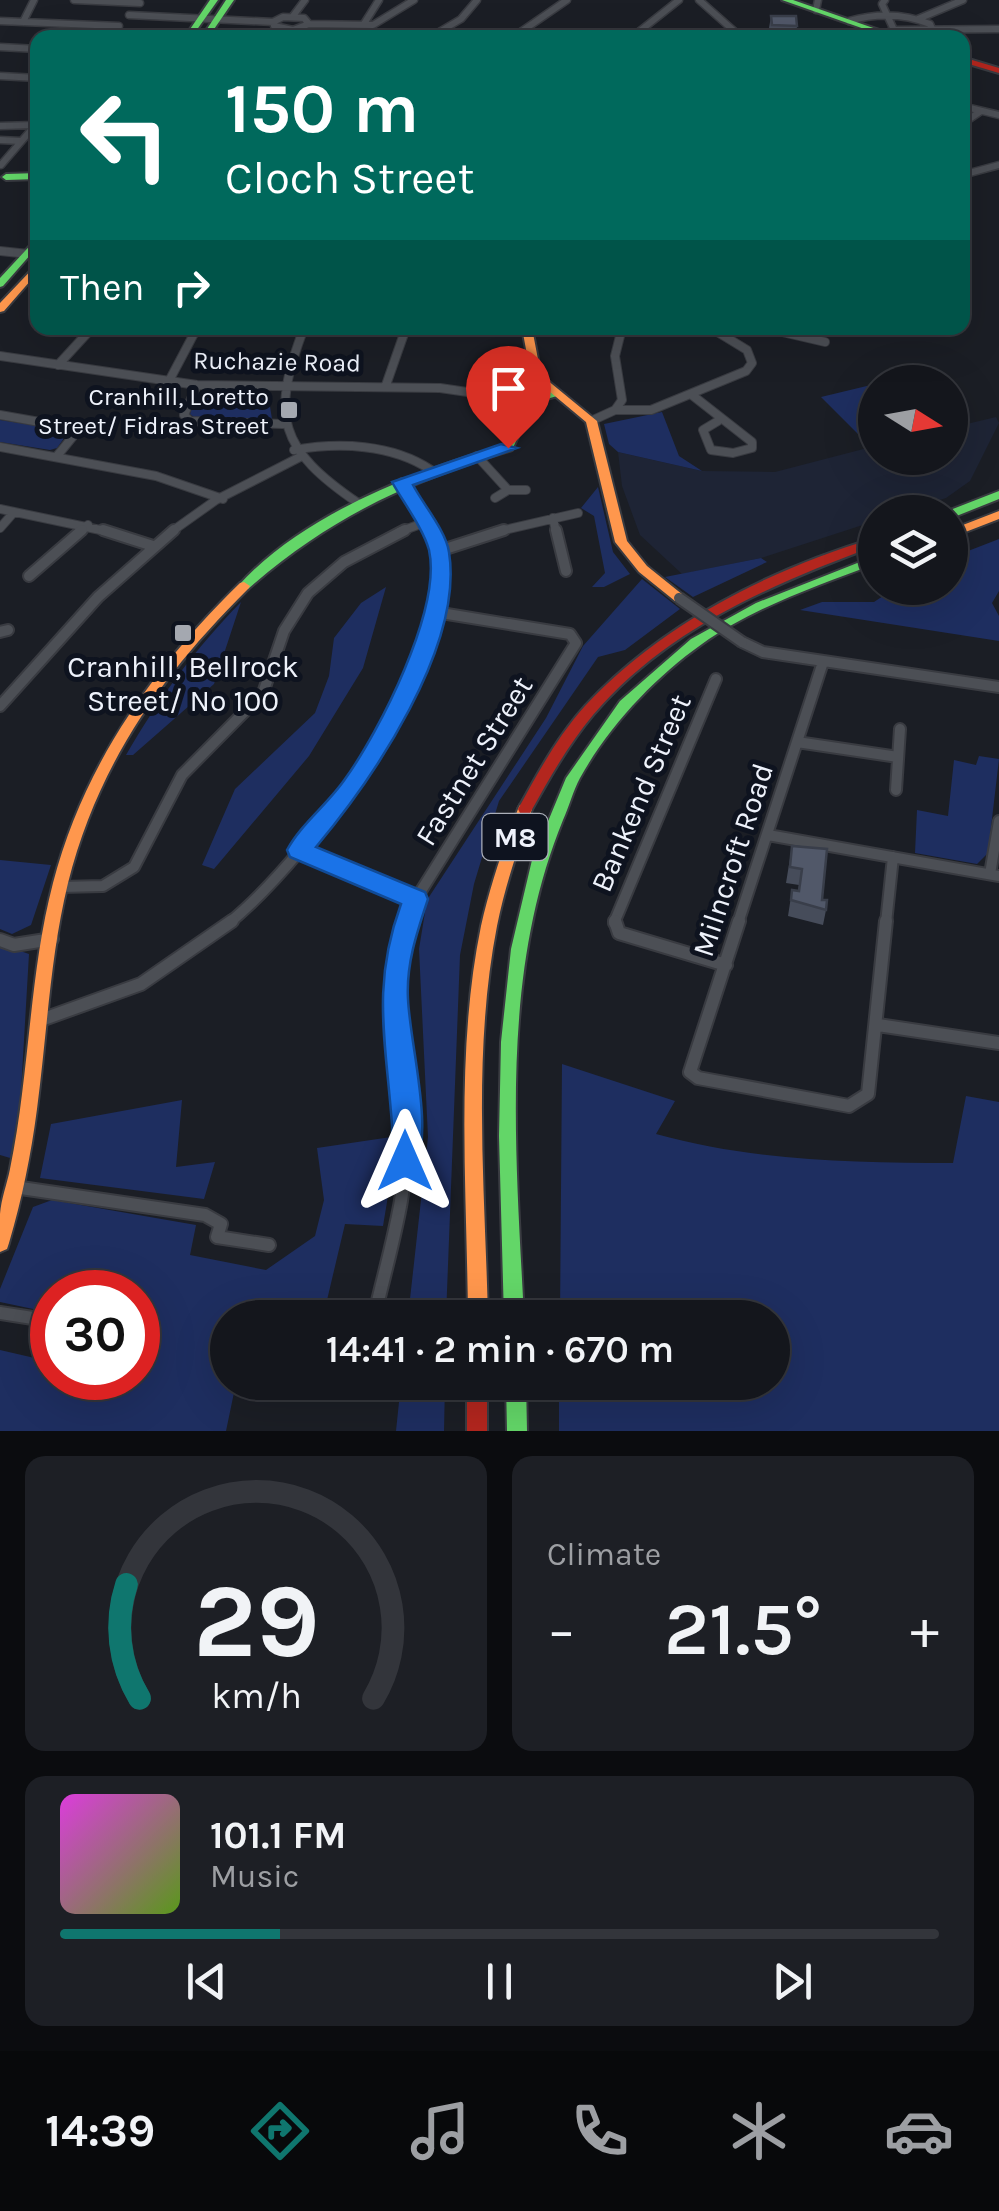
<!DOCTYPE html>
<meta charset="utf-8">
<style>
:root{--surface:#14161c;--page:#1d1f25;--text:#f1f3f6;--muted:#9d9fa3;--line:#33353b;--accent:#0f766e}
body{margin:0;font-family:Karla,sans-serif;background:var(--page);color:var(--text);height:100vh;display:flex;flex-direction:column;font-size:38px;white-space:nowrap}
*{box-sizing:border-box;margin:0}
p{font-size:32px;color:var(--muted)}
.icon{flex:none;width:55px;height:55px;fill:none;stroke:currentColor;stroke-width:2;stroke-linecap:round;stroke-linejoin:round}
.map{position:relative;height:1431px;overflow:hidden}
.details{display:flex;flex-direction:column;gap:25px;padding:25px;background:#0b0c0f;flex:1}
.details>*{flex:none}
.hud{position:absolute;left:30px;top:30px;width:940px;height:305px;border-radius:20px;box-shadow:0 10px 40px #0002,0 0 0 2px var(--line);background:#00695c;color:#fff;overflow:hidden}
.needle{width:65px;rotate:101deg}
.controls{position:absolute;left:858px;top:365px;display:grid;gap:20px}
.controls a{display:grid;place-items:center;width:110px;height:110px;border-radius:50%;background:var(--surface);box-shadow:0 10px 40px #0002,0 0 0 2px var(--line);font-size:50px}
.speed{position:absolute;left:30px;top:1270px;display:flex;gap:20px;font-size:50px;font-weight:700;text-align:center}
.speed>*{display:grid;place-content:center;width:130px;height:130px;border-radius:50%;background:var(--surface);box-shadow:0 10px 40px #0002,0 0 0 2px var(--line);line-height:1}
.speed .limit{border:15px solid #d22;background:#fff;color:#111}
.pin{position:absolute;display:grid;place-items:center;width:85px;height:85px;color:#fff;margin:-102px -42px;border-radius:50% 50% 50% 0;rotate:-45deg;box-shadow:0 0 10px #0007}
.pin .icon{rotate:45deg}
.me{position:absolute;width:110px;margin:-55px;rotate:0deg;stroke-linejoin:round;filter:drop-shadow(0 0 8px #0008)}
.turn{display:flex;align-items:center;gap:35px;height:210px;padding:0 30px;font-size:45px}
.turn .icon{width:130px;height:130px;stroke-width:2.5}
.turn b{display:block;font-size:70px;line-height:85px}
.then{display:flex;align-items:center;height:95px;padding:0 30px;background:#0003;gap:20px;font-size:38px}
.big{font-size:75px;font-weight:600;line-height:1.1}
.details .widget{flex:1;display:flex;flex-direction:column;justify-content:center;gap:15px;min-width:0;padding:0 35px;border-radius:20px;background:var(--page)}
.details .dial{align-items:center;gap:0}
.dial svg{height:260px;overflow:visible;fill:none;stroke:var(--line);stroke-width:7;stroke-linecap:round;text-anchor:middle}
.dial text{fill:var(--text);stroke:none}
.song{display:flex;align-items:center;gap:30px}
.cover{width:120px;height:120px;border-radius:15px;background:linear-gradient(135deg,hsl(300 70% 55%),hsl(90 70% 35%))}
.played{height:10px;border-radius:5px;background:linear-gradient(90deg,var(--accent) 25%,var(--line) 25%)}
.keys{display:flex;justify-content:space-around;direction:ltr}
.heat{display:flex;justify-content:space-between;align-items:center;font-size:55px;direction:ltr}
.details .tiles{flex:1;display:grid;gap:25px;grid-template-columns:1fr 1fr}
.widget:last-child{grid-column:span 2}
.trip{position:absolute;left:210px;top:1300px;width:580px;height:100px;border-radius:50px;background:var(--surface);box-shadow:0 10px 40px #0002,0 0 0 2px var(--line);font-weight:600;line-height:100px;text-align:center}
.tabs{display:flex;height:160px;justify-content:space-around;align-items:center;background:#08090b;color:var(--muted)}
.tabs .icon{width:70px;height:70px}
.tabs .current{color:var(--accent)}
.tabs b{font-size:45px;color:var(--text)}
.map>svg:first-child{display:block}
.built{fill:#1e2435}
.green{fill:#1e2e60}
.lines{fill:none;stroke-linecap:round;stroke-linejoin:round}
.street-far3-casing{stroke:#393b41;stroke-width:9}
.street-far2-casing{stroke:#393b41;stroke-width:10}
.street-far1-casing{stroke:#393b41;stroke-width:14}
.street-casing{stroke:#393b41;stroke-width:16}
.fast-casing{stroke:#393b41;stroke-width:4}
.slow-casing{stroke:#393b41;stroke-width:4}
.jam-casing{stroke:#393b41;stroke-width:4}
.street-far3{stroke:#4c4f55;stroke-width:6}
.street-far2{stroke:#4c4f55;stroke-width:8}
.street-far1{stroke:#4c4f55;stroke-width:10}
.street{stroke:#4c4f55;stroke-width:12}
.fast{fill:#63d668;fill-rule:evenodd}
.slow{fill:#ff974d;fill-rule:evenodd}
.jam{fill:#b3261e;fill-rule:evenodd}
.street-bridge-casing{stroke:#393b41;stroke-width:14;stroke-linecap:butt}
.street-bridge{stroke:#4c4f55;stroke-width:10}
.wall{fill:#464c5a}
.building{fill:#515869;stroke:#393e4a;stroke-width:2.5}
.route{fill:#1a73e8;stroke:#114b97;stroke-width:2.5}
.poi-dot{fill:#a4a8b0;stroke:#0e131f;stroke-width:4}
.labels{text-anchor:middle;stroke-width:10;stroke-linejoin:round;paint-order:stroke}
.far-street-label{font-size:25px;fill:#eef2fb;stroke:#0e131f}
.far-poi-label{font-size:25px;fill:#eef2fb;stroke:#0e131f;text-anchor:end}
.shield{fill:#0e131f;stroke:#abafb9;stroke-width:2.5}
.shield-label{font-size:28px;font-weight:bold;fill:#eef2fb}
.poi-label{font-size:30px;fill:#eef2fb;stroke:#0e131f}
.street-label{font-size:30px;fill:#eef2fb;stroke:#0e131f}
</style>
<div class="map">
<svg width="999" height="1431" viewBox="0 0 999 1431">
<rect width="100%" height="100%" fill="#1b1e25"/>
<path class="built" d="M996 417 999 423 970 481 946 498 902 512H875V521L761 558 682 574 640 535 622 486 618 452 702 471 775 472 875 446V458H950V428Z"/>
<path class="green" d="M875 384V431L859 435 821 397Z
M203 392 268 394 272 419 195 418 190 414 197 394Z
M662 412 679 456 702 471 618 452 609 444 604 424Z
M0 420 64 430 67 434 57 448 50 450 0 442Z
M598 487 613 552 630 574 604 587H592L605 573 594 516 581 508Z
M999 539V591L992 603 999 616V641L800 610 822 602H874L895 588H950V558Z
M761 558 767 562 693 597 665 577Z
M642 579 680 609 625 650 598 657 499 801 474 884 460 955 446 1317H408L428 1137 419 949 427 900 546 718 583 646Z
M386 587 363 668 309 756 214 869 202 865 235 789 315 713 329 676 334 638 361 603Z
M241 602 214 684 133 755H126C159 698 195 649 241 602Z
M979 756 999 759 988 853 977 864 915 853 917 810 948 816 954 760 976 765Z
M0 860 51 865 31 925 12 934 0 929Z
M0 944 29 954 17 1160 0 1155Z
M562 1064 675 1101 656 1134C754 1161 852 1163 953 1163L966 1096 999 1102V1431H559V1383L772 1382V1318L560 1317Z
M182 1100 176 1167 215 1162 204 1199 40 1178 51 1124Z
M398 1136 383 1226 345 1224 323 1317 228 1318V1382L236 1383 226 1431H0V1350L52 1362V1378H138V1292H52V1313L0 1302V1289L33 1207 52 1200 196 1225 190 1255 266 1270 315 1236 324 1200 317 1148Z
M401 1383H445L444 1431H396Z"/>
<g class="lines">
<g class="street-far3-casing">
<path id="street-far3" d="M74 0 140 3
M699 0 742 38
M885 0 882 4 894 30 999 29
M816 10 818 0
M129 15 273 22
M293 16 305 0
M283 17 304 18 309 24 293 30 274 26 273 22Z
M918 19 963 0
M0 21 119 26
M849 21C877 13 903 13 930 24L936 38
M23 22 34 0
M309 24 373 25 414 0
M355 38 379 0
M429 38 461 19 477 0
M512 38 567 0
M631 38 679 0
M875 38 893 30
M0 47 38 49
M0 76 38 78
M962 106 999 115
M962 124 981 111
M0 126 34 125
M0 140 21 141
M1 165 38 122
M962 175 999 165"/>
</g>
<g class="street-far2-casing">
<path id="street-far2" d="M0 251 38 255
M304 328C270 417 279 449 358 503
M765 328 825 342
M0 356 197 385 440 388 529 401
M58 365 92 328
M169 381 197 328
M197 385 184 415 190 421 282 424
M386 385 406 328
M692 395 752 442V448L733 453 711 450 703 430 718 421
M615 410H651L746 371 752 363 747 350 711 328
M0 415 79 429 57 456
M591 421 615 410 622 400 615 356 622 328
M0 447 156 476 223 499
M294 450C339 442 392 444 431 470
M477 456 508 490
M402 482 432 532
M495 498 508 490H526
M0 509 110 532
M553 518 556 532
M0 528 14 512
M80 532 88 525
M171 532 216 500 300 457
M399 532 426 522
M496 532 578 513"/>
</g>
<g class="street-far1-casing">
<path id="street-far1" d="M103 530 153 546
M556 530 566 571
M439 551 504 530
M29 576 82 530
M0 632 8 630
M742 642 763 652 999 687
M0 706 98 597 174 530
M797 742 898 757
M896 790 900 729
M768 835 999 876
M299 851 416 899
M990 874 999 821
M60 887 103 886 134 867 182 775 263 693 284 631 308 593 344 562 405 530
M229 923C310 857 477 639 431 530
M407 923 416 899 576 643 570 634 435 612
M614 923 716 679
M738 923 823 662
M886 923 893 857"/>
</g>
<g class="street-casing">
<path id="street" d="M615 921 619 933 726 965
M739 921 690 1072 698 1078 849 1106 868 1094 886 921
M0 940 14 945 52 939
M41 1020 141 984 232 921
M878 1025 999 1043
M21 1188 205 1215 221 1224 217 1237 269 1245
M0 1313 52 1321
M374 1318C388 1256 409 1192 407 1128 404 1057 383 989 408 921"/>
</g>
<g class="fast-casing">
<path id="fast" d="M210 0H218L191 38H184Z
M226 0H234L208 38H201Z
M782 0H793L902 38H890Z
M38 173V179L6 180 2 177 6 174Z
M38 237V246L3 286 0 287V278Z
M553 391 557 392V396L533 403 512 450C409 481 330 517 248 589H240L238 586C302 515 413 472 503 446L525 399Z
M999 491V499L954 517 950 518V512H945Z
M875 556V564C817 586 754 607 702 644 654 678 609 726 580 778 573 791 569 807 563 820 499 976 516 1153 524 1318H504L499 1136 501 1042 511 949 532 860 566 778 620 701 691 639 756 603Z
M506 1382H526L527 1431H507Z"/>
</g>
<g class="slow-casing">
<path id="slow" d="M38 263V272L4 311 0 312V303Z
M522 328H532L541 375 597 421 627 541 647 566 683 595 685 598 683 601H675L639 572 615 542 586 422 531 376Z
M999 511V519L950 538V530Z
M244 582 250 586 248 589C162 674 98 764 68 883 50 957 47 1034 37 1109 31 1155 22 1199 9 1243L7 1249 0 1252C0 1239 0 1226 0 1214 1 1199 7 1184 10 1169 15 1144 19 1119 22 1094 31 1024 35 952 53 883 84 764 153 668 240 583Z
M525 804 530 805 532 809C518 848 505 886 497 926 472 1054 485 1189 488 1318H468C467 1190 455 1052 481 926 490 886 503 848 518 809L520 805Z"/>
</g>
<g class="jam-casing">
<path id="jam" d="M962 57 999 68V73L962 62Z
M875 538V546C772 584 666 629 593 715 568 745 549 779 530 813H520L518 809C538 773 557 737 585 706 661 624 769 570 875 538Z
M467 1382H487V1431H467Z"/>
</g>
<use href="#street-far3" class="street-far3"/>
<use href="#street-far2" class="street-far2"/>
<use href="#street-far1" class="street-far1"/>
<use href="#street" class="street"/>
<use href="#fast" class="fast"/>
<use href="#slow" class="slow"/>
<use href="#jam" class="jam"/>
<g class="street-bridge-casing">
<path id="street-bridge" d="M679 598 742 642"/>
</g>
<use href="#street-bridge" class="street-bridge"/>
</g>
<path class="wall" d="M771 16 797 26 796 38 770 37 769 28Z
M792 846 826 910 823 925 788 916 792 890 798 891 799 885 786 883Z"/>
<path class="building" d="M771 16H796L797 26 772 25Z
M792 846 827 849 822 900H827L826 910 791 900 792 890 799 891 802 869 790 867Z"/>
<path class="route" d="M501 444 517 448 413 485C423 504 446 531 449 552 464 646 373 779 316 847L425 892 428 899C417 932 406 964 408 999 410 1045 434 1129 415 1170L405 1174 395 1170C388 1156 393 1141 392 1125 386 1041 371 986 401 904L290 857 287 850C301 824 328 804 345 779 379 732 442 609 429 550 423 528 403 502 392 482Z"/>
<g class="poi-dot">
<rect x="279" y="400" width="20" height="20" rx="5"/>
<rect x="173" y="623" width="20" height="20" rx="5"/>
</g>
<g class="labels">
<g class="far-street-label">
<text transform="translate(277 361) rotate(1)" y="9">Ruchazie Road</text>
</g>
<g class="far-poi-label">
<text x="269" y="405">Cranhill, Loretto<tspan x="269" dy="29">Street/ Fidras Street</tspan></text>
</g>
<rect class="shield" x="482.5" y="814" width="65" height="46" rx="8"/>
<g class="shield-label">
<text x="515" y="847">M8</text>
</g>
<g class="poi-label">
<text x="183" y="677">Cranhill, Bellrock<tspan x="183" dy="34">Street/ No 100</tspan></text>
</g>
<g class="street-label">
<text transform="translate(474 761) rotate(-58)" y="10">Fastnet Street</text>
<text transform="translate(641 793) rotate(-67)" y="10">Bankend Street</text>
<text transform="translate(733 860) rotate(-72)" y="10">Milncroft Road</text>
</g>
</g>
</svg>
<div class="controls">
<a><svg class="needle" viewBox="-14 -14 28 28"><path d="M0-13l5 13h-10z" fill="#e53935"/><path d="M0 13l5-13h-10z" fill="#9d9fa3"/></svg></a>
<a><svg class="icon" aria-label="layers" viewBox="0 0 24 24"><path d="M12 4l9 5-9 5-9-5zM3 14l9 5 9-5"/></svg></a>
</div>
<div class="speed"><div class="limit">30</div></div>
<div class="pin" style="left:508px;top:448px;background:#d93025"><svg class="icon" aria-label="arrive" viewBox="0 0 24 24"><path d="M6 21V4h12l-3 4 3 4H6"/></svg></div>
<svg class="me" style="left:405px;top:1161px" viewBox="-20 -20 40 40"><path d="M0-17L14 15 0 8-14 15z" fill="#1a73e8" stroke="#fff" stroke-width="4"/></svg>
<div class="trip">14:41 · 2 min · 670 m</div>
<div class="hud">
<div class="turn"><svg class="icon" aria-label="left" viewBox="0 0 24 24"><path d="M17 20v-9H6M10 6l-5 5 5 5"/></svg><div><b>150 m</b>Cloch Street</div></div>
<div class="then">Then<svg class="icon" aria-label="right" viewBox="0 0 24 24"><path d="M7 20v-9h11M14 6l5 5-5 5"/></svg></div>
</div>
</div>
<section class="details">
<div class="tiles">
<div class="widget dial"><svg viewBox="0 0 100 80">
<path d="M14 69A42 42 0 1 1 86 69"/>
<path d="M14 69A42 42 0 0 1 10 34" stroke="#0f766e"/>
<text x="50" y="56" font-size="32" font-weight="700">29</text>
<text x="50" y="72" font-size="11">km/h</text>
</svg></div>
<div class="widget"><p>Climate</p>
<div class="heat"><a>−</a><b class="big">21.5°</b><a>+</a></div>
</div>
<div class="widget">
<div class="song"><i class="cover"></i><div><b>101.1 FM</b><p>Music</p></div></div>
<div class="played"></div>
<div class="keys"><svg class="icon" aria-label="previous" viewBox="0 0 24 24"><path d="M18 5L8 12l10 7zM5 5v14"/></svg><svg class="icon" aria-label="pause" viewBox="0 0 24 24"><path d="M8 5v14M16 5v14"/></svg><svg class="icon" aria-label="next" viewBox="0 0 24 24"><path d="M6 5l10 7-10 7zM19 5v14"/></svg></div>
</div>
</div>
</section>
<nav class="tabs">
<b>14:39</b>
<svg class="icon current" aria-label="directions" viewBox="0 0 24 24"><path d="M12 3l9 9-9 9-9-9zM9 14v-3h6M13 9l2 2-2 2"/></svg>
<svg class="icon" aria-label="music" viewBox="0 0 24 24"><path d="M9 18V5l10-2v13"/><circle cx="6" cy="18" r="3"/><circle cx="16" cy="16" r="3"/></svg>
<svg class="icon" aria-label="phone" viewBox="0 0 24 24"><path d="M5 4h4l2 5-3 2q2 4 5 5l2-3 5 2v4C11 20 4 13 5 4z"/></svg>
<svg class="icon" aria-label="climate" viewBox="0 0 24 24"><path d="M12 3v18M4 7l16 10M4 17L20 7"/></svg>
<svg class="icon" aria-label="car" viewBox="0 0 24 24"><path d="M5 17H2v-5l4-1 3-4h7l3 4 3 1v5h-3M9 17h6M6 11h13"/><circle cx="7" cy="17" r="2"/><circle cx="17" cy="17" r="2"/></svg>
</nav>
